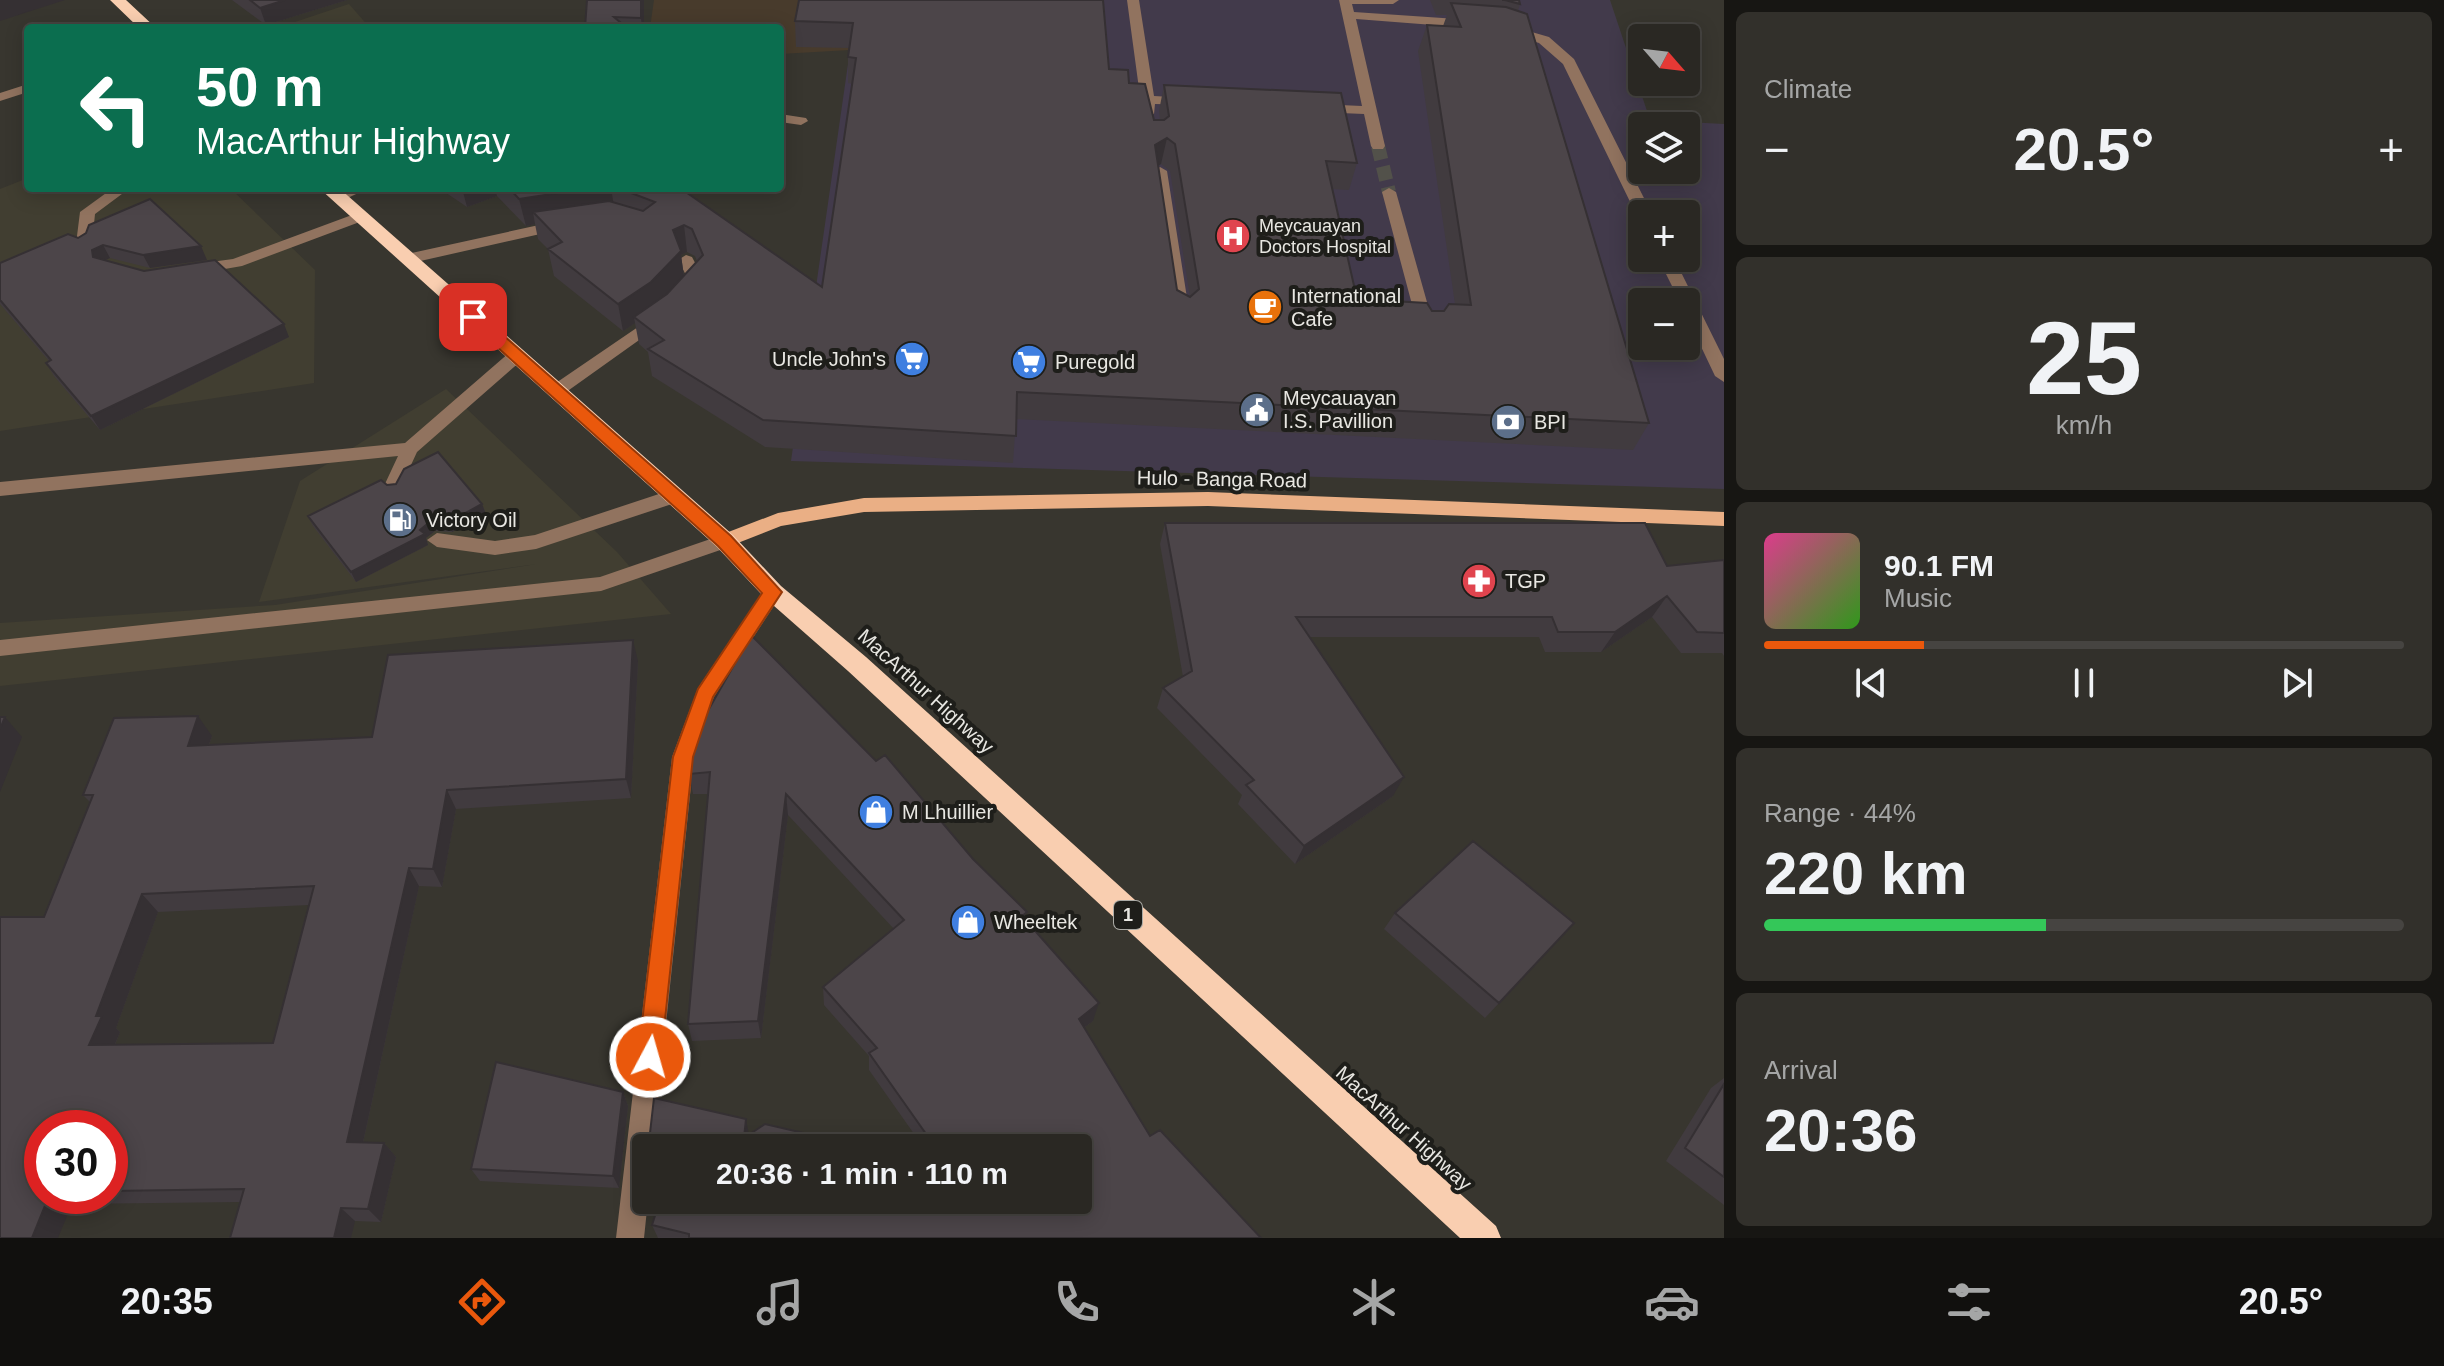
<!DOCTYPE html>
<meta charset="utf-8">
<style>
:root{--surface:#2a2823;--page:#32302b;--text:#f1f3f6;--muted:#a5a6a6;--line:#464441;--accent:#ea580c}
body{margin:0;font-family:Arial,sans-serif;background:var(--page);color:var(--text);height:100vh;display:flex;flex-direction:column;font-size:30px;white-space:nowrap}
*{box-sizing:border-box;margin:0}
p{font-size:26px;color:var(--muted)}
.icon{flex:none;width:44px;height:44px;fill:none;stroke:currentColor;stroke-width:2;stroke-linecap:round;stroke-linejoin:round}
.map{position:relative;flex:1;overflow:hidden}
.sheet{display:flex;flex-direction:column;gap:12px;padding:12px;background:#171613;width:720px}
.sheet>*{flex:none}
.guide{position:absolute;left:24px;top:24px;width:760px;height:168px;border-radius:8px;box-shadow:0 4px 20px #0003,0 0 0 2px var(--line);background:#0b6e4f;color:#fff;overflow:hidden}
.needle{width:52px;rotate:118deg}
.tools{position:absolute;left:1628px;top:24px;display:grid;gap:16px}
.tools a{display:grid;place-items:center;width:72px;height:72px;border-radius:8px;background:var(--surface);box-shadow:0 4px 20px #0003,0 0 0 2px var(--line);font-size:40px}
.speed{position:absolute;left:24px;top:1110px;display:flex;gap:16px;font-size:40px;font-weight:700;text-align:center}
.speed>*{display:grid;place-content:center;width:104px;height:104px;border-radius:50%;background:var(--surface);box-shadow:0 4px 20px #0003,0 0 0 2px var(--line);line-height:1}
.speed .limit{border:12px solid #d22;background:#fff;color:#111}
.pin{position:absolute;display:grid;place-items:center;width:68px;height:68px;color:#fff;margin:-34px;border-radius:16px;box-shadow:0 4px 12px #0006}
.me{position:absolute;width:88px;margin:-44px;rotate:6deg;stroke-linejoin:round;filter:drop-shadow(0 0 6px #0008)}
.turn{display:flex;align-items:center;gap:28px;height:168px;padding:0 40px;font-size:36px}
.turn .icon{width:104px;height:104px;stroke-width:2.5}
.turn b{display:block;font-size:56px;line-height:68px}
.big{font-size:60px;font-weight:700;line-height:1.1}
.sheet .card{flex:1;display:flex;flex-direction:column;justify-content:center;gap:12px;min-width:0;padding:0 28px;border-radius:12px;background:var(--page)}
.sheet .dial{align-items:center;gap:0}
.dial b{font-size:104px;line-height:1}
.song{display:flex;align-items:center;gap:24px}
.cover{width:96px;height:96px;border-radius:12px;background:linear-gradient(135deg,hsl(330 70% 55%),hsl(110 70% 35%))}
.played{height:8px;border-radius:4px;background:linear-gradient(90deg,var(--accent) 25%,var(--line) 25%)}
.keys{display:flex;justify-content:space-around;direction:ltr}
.heat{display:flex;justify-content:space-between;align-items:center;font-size:44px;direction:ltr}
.charge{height:12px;border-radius:6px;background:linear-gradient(90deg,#34c759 44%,var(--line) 0)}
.trip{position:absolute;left:632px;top:1134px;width:460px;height:80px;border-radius:8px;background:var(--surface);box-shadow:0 4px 20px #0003,0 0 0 2px var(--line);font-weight:700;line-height:80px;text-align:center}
.tab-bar{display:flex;height:128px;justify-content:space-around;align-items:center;background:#11100e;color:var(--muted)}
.tab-bar .icon{width:56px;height:56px}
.tab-bar .active{color:var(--accent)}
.tab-bar b{font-size:36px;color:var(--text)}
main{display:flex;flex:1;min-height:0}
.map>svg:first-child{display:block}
.built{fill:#413e31}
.education{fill:#483b2c}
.medical{fill:#423a4b;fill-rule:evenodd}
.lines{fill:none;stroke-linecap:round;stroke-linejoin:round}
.minor-tunnel{stroke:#52514a;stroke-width:14;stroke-dasharray:14 7;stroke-linecap:butt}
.minor{fill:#91735f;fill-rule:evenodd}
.major{fill:#eaaf85;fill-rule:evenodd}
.highway{fill:#f9ceb0;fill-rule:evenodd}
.wall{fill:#413b3f;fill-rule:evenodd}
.shaded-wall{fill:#353033}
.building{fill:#4c4549;stroke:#353033;stroke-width:2;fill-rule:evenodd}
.route{fill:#ea580c;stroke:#983908;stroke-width:2}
.labels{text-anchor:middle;stroke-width:8;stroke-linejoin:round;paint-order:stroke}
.far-poi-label{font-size:18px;fill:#e8e7e2;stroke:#1e1e1a;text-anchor:start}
.shield{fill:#1e1e1a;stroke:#ababa6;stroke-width:2}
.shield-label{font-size:18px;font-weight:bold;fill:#e8e7e2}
.poi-label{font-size:20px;fill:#e8e7e2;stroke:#1e1e1a;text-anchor:start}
.street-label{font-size:20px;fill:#e8e7e2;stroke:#1e1e1a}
</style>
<main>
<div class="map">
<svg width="1724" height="1238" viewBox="0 0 1724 1238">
<rect width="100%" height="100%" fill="#38362f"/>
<path class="built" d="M349 4 370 28H277Z
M28 178V188H230L315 270 314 383 0 431V189Z
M446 389 617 552 671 614 0 686V623L275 605 537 564 259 602 300 481Z"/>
<path class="education" d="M654 0H1043L850 50 780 54V28H650Z"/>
<path class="medical" d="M1043 0H1610L1650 120 1724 124V489L791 461 850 50ZM1642 126H1686V170H1642ZM1642 214H1686V258H1642ZM1642 302H1686V346H1642Z"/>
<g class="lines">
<path class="minor-tunnel" d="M1378 146 1389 192"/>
<path class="minor" d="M1127 0H1139L1154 96 1189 98 1194 99V105L1155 104 1154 114 1142 111Z
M1339 0H1399L1393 4H1352L1354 12 1472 20 1478 24 1472 28 1356 19 1385 146 1383 149H1373L1371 146 1364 114 1317 112 1310 108 1317 104 1362 106Z
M1511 26 1549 37 1574 59 1652 214H1642V218L1636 214 1563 64 1539 43 1506 33V27Z
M28 84V92L0 101V93Z
M780 114 806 118 808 121 801 125 780 122Z
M1160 167 1167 171 1190 317 1182 322 1174 317 1153 171Z
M113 188H130L95 214 92 244 84 249 79 247 76 244 80 212Z
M350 188H369L339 202 332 198Z
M1389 188 1396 192 1434 327 1432 331 1426 332 1418 327 1382 192Z
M360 212 365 214V220L242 266 196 274 188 269 196 264 233 259Z
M562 220 567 222V228L407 264 399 259 407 254Z
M686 255 692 257 704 280 692 295 686 296 678 291 688 279 678 260Z
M1658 258H1674L1724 359V382L1715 376 1686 315V302H1680Z
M657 314 663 315V323L562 395H550L547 391 550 387Z
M516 351 524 356 522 360 417 452 399 491 393 493 384 486 398 456 0 496V482L405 443 510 352Z
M674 489 683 496 681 501 536 549 495 555 437 547 427 540 437 533 495 541 535 535Z
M725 534 732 536 735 541 732 546 601 591 0 656V640L600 577Z
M773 584 780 587 783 592 714 697 694 757 653 1148H646L648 1200 644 1238H616L672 757 698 688 766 587Z"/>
<path class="major" d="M1208 492 1724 512V526L1208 506 864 512 781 526 725 548 715 541 718 536 778 513 864 498Z"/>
<path class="highway" d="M110 0H126L156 28H139Z
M319 188H339L733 535 781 586 866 657 1496 1226 1501 1238H1460L848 671 765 598 717 547Z"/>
</g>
<path class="wall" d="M232 0H347L266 25Z
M587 0H644V28H585Z
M799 0 1109 69 1129 83 1154 120H1160L1159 111 1164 85 1357 163 1349 190 1332 189 1357 299 1432 311H1444L1455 304 1418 51 1427 25 1443 26 1447 15H1436L1430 0H1519L1520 4 1518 11 1649 423 1633 450 1016 419 1013 463 765 447 652 376 648 352 639 344 635 323 623 331 554 276 548 249 538 239 535 224 526 226 497 196 467 207 439 188H680L822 287 852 84 848 83V57L850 48 796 47 795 21ZM1161 164 1170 171 1190 297 1177 290 1158 166ZM687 252 695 256 697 261 684 276 681 255Z
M86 233 207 260 150 268 110 258 105 260 289 337 100 430 54 376 46 363 49 361 0 304V263L78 238Z
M387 485 482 504 486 514 452 532 435 531 426 538 428 545 356 582 313 526 308 516Z
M1165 523 1667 566 1724 560V656L1722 653H1681L1652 617 1601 652H1545L1539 637H1309L1393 796 1295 864 1238 804 1242 795 1157 708 1163 688 1183 677 1160 544Z
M638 661 631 798 456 809 442 887 419 886 363 1143H384L396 1157 381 1222 355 1221 240 1202 72 1204 0 1238 44 917 90 802 83 795 212 736 209 745 372 737ZM309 905 273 1043 115 1045 120 1032 116 1028 158 912ZM110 1128V1196H42Z
M693 737 973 859 1026 920 1093 1021 1084 1028 1150 1136 1261 1238H658L652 1225 1078 1200V1148H924L869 1070V1056L824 1005 823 987 894 929 788 815 761 1038 692 1041 688 1024 708 794H693L689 774Z
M1395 913 1574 923 1485 1018 1384 929Z
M1724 1078V1205L1666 1161 1711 1088Z
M623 1092 628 1106 619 1188 480 1181 471 1169Z"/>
<path class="shaded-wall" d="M0 0H65L0 21Z
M285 0H347L266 25 260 8Z
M641 0H644V28H642L641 18Z
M1167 138 1161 164 1150 171 1155 145Z
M462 188H495L497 196 467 207Z
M591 188H611L615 212H533L535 224 526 226 519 199Z
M684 225 687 252 681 255 684 278 639 320 634 317 635 323 623 331 618 304 673 230Z
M103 245 110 258 99 263 93 257 92 250Z
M201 246 207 260 150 268 143 255Z
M284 324 289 337 100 430 91 416Z
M482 504 486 514 452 532 449 522Z
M432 520 435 531 426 538 428 545 356 582 351 572 420 530Z
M1667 596 1652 617 1601 652 1615 632Z
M633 640 638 661 631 798 626 779Z
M198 716 212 736 201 766 188 746Z
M5 717 22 737 0 792V729Z
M1404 777 1393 796 1295 864 1304 846Z
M447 790 456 809 442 887 433 869Z
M786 794 788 815 761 1038 758 1021Z
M409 868 419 886 360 1156 347 1142Z
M142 894 158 912 116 1028 120 1032 108 1061 89 1045 96 1016Z
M1099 1003 1093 1021 1073 1036 1079 1019Z
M623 1092 628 1106 619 1188 613 1176Z
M746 1119 749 1135 744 1138Z
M384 1143 396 1157 381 1222 368 1209Z
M49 1196H58L72 1204 58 1238H32Z
M341 1208 355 1221 351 1238H334Z"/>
<path class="building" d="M250 0H285L260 8Z
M587 0H641V18L614 17 627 28H585Z
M799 0H1103L1109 69 1128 70 1129 83 1145 84 1154 120H1164L1169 116 1164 85 1341 93 1357 163 1326 161 1357 299 1427 303 1432 311H1444L1449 304 1471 305 1427 25 1461 27 1451 3 1506 7 1527 14 1649 423 1017 392 1016 436 763 420 648 349 664 340 634 317 667 294 703 255 692 229 684 225 673 230 681 251 651 282 618 304 548 249 562 242 533 212 609 201 643 211 655 202 618 188H680L822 287 856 58 848 57 853 23 795 21ZM1167 138 1175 144 1199 289 1190 297 1177 290 1155 145Z
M1502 0H1519L1520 4 1505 0Z
M509 188H591L519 199Z
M150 199 201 246 143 255 103 245 92 250 93 257 144 271 215 260 284 324 91 416 46 363 51 360 0 300V263L68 234 78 238 86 233 89 225Z
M438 452 482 504 449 522 432 520 420 530 425 534 351 572 308 516 381 480 387 485 396 484 404 469Z
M1165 523H1645L1667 566 1724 560V633L1697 632 1667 596 1615 632H1558L1552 617H1296L1404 777 1304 846 1246 785 1254 780 1163 688 1192 671Z
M751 635 876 761 885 755 973 859 1027 912 1022 916 1099 1003 1079 1019 1150 1136 1160 1130 1261 1238H689V1234L652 1225 660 1200H1078V1148H936L869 1053 877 1048 823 987 904 920 786 794 758 1021 688 1024 710 772 689 774 693 737Z
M633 640 626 779 447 790 433 869 409 868 347 1142 384 1143 368 1209 341 1208 334 1238H230L244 1189 110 1191V1128H42V1196H49L32 1238H0V917H44L93 795H83L114 718 198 716 188 746 372 737 388 655ZM314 886 273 1043 89 1045 102 1016H96L142 894Z
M0 717H5L0 729Z
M1473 841 1574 923 1499 1003 1395 913Z
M496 1062 623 1092 613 1176 471 1169Z
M1724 1084V1177L1685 1148Z
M654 1098 746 1119 744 1138 765 1124 868 1148H646V1176H645L643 1136 650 1133Z"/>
<path class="route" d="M473 312 478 313 731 536 782 592 713 697 693 757 661 1057 658 1065 650 1069 642 1065 638 1057 673 757 698 689 762 593 718 546 467 320 465 317Z"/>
<defs>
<g id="hospital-disc" transform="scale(1.8)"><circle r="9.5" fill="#e0444e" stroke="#1e1e1a"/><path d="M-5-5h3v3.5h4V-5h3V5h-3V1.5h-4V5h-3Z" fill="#fff"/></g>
<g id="cafe-disc" transform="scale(1.8)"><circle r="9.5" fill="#e8710a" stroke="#1e1e1a"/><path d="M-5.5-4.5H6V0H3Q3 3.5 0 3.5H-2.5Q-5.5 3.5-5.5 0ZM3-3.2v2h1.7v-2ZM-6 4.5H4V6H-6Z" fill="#fff"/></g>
<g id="supermarket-disc" transform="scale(1.8)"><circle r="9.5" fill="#3f7fe0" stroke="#1e1e1a"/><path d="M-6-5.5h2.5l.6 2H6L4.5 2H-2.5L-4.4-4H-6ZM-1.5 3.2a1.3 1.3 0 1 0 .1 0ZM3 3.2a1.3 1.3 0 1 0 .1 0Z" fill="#fff"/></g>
<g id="civic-disc" transform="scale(1.8)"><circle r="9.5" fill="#5c6f8a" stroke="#1e1e1a"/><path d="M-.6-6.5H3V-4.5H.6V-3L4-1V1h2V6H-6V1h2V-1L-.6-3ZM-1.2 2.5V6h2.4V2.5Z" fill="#fff"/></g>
<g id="bank-disc" transform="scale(1.8)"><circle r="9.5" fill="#5c6f8a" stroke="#1e1e1a"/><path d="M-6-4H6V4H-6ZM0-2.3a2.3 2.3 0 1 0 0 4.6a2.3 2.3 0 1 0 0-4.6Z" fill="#fff"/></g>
<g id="fuel-disc" transform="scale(1.8)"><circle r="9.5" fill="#5c6f8a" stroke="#1e1e1a"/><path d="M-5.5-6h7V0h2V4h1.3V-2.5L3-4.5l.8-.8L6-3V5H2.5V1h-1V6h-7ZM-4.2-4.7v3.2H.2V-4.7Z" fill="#fff"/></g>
<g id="pharmacy-disc" transform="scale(1.8)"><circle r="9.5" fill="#e0444e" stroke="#1e1e1a"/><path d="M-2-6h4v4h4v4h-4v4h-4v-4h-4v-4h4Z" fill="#fff"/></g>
<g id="shop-disc" transform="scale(1.8)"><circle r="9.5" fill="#3f7fe0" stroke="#1e1e1a"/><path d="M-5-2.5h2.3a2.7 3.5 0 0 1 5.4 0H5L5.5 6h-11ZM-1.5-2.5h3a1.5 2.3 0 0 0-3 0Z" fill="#fff"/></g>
</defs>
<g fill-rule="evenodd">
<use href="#hospital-disc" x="1233" y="236"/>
<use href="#cafe-disc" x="1265" y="307"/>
<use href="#supermarket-disc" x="912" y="359"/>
<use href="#supermarket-disc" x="1029" y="362"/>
<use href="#civic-disc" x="1257" y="410"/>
<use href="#bank-disc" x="1508" y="422"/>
<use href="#fuel-disc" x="400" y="520"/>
<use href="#pharmacy-disc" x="1479" y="581"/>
<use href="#shop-disc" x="876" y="812"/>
<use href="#shop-disc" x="968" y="922"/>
</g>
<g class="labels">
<g class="far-poi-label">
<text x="1259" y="232">Meycauayan<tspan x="1259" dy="21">Doctors Hospital</tspan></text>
</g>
<rect class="shield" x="1114" y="901" width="28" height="28" rx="6"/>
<g class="shield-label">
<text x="1128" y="921">1</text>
</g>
<g class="poi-label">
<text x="1291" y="303">International<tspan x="1291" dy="23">Cafe</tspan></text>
<text x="886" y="366" text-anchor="end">Uncle John's</text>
<text x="1055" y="369">Puregold</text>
<text x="1283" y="405">Meycauayan<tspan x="1283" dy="23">I.S. Pavillion</tspan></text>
<text x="1534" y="429">BPI</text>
<text x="426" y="527">Victory Oil</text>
<text x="1505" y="588">TGP</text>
<text x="902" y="819">M Lhuillier</text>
<text x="994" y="929">Wheeltek</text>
</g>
<g class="street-label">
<text transform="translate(1222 479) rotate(1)" y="7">Hulo - Banga Road</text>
<text transform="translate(926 691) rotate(42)" y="7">MacArthur Highway</text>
<text transform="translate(1404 1128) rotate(42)" y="7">MacArthur Highway</text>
</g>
</g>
</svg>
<div class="tools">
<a><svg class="needle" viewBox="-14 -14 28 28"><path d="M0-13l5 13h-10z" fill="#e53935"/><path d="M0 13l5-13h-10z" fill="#a5a6a6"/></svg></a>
<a><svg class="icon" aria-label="layers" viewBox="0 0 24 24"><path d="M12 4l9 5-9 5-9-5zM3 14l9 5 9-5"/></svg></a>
<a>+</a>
<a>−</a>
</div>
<div class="speed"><div class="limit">30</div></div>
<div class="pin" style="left:473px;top:317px;background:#d93025"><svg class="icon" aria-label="arrive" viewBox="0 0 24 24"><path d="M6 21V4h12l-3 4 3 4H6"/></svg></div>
<svg class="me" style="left:650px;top:1057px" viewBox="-20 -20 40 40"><circle r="17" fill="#ea580c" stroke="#fff" stroke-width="3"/><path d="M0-11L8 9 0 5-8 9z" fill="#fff"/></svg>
<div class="trip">20:36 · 1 min · 110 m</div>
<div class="guide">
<div class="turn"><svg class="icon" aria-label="left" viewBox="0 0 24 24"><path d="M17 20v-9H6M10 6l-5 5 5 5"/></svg><div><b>50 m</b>MacArthur Highway</div></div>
</div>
</div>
<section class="sheet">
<div class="card"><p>Climate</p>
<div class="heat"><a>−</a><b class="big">20.5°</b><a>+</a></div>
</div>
<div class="card dial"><b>25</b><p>km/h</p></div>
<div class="card">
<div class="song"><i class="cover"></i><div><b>90.1 FM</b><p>Music</p></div></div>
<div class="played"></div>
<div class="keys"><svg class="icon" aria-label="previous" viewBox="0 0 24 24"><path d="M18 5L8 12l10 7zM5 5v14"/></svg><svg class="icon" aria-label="pause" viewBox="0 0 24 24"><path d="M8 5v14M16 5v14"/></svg><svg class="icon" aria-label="next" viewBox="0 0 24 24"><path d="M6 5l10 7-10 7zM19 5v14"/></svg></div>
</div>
<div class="card"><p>Range · 44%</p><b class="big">220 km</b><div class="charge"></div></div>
<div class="card"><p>Arrival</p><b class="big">20:36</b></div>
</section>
</main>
<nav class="tab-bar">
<b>20:35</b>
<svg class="icon active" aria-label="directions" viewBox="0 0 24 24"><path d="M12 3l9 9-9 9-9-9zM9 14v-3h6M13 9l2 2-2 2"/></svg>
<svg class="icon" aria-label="music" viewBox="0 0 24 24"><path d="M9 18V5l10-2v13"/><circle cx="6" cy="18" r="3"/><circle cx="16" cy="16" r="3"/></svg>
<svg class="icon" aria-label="phone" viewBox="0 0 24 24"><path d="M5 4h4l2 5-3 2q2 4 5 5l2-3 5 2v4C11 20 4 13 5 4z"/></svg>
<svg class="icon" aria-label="climate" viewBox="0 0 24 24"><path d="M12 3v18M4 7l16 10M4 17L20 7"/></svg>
<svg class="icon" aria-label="car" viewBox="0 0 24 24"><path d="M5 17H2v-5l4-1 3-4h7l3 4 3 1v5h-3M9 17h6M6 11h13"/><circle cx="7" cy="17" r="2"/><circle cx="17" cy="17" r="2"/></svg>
<svg class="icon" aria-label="filters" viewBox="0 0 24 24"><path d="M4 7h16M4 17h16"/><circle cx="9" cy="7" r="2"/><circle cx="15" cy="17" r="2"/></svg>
<b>20.5°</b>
</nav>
